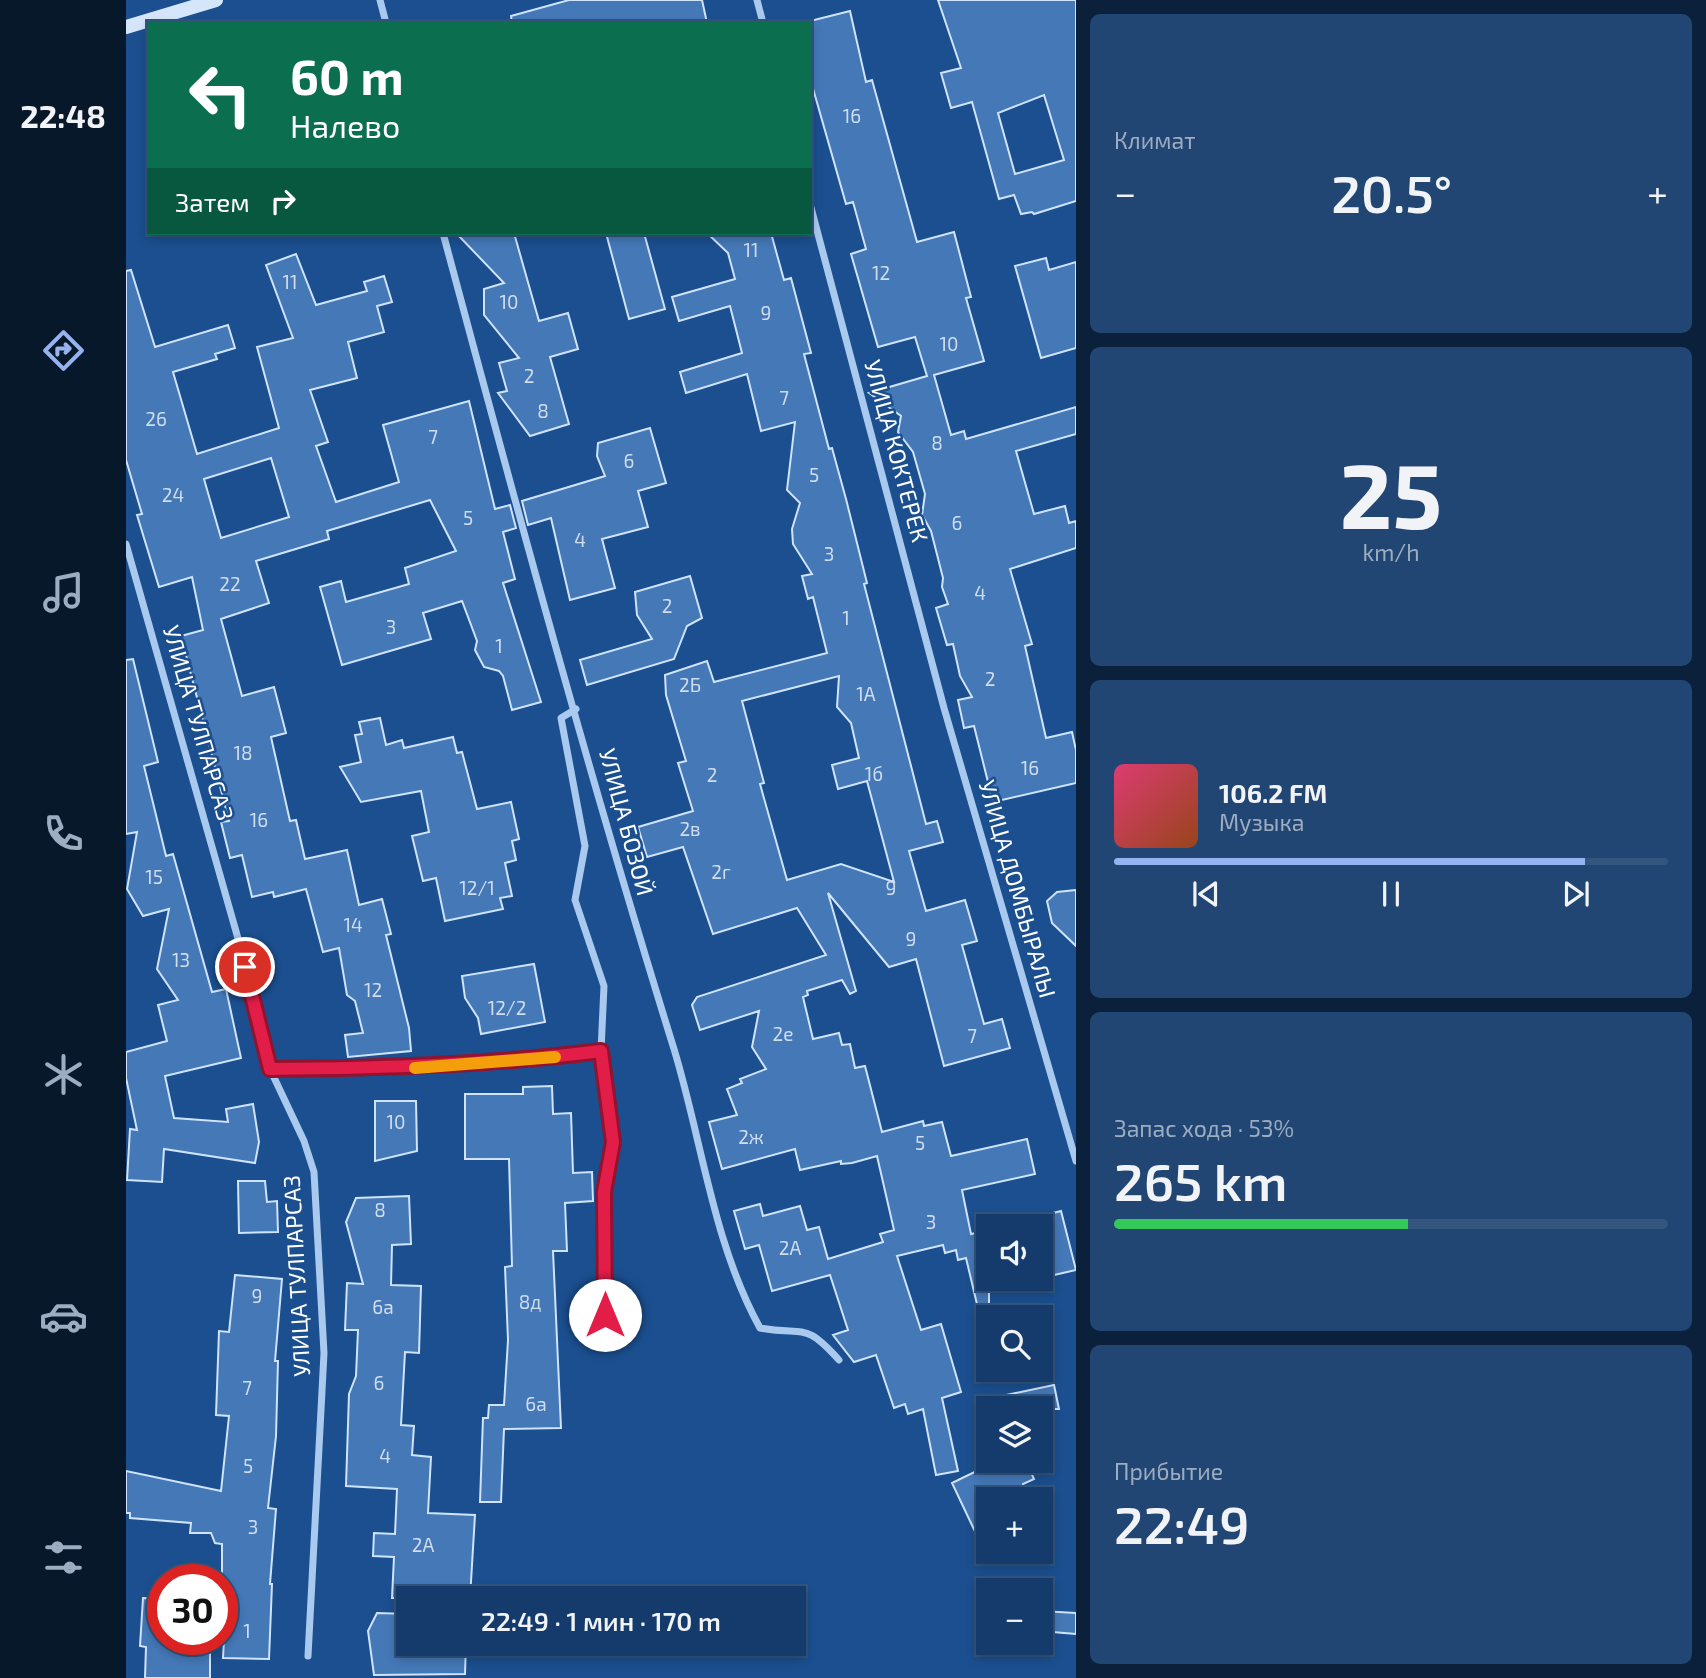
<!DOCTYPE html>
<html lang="ru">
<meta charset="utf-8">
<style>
:root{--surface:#143b6b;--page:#214673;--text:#f1f3f6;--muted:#9dadc1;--line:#33557e;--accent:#95b2f1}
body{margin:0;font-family:"Exo 2",sans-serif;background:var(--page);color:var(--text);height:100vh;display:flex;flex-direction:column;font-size:26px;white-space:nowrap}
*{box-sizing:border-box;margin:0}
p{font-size:23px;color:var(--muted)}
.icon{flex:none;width:38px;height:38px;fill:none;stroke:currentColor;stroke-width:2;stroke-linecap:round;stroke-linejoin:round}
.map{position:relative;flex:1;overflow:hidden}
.drawer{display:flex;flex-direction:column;gap:14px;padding:14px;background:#0b203b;width:630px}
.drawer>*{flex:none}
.top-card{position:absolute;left:21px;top:21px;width:665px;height:214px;border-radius:0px;box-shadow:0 4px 10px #0003,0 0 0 2px var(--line);background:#0b6e4f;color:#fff;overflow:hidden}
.tools{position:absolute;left:850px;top:1214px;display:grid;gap:14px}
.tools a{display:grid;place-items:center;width:77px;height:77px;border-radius:0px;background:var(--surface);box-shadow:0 4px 10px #0003,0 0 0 2px var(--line);font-size:35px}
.speed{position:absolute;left:21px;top:1564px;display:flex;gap:14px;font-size:35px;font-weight:700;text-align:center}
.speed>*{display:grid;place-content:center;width:91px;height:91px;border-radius:50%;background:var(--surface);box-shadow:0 4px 10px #0003,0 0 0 2px var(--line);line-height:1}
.speed .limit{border:10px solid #d22;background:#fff;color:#111}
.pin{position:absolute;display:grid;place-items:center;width:60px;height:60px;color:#fff;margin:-30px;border:4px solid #fff;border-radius:50%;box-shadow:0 2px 7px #0007}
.me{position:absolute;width:77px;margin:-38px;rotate:0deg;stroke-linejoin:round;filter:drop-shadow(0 0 5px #0008)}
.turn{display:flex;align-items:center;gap:24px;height:147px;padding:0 28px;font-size:32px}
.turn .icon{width:91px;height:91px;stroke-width:2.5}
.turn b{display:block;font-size:49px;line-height:60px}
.then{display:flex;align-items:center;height:66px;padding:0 28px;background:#0003;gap:14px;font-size:26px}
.big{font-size:52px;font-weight:600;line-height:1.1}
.drawer .card{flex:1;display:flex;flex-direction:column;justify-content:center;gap:10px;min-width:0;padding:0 24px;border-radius:10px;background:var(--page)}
.drawer .dial{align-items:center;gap:0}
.dial b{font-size:91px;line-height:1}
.song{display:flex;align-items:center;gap:21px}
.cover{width:84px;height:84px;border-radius:10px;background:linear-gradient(135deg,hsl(340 70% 55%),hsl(20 70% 35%))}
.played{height:7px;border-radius:4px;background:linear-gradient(90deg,var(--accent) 85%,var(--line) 85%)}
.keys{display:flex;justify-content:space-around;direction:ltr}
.heat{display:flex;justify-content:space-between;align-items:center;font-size:38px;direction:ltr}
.charge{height:10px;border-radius:5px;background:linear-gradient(90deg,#34c759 53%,var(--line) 0)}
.trip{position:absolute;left:270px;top:1586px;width:410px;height:70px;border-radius:0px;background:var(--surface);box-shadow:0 4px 10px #0003,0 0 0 2px var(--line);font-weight:600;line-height:70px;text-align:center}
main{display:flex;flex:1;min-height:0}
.tab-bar{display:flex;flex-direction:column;width:126px;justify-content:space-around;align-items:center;background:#08182b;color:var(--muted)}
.tab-bar .icon{width:49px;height:49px}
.tab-bar .current{color:var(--accent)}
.tab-bar b{font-size:32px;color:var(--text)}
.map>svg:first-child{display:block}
.building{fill:#4478b7;stroke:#cfe3fa;stroke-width:2;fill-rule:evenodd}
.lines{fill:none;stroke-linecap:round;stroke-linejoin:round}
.street{stroke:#a9c9ee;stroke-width:7}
.secondary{stroke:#d6e6fa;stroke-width:14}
.route-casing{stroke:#92132f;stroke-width:18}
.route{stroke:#e11d48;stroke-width:12}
.slow{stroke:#f59e0b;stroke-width:12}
.labels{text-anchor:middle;stroke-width:5;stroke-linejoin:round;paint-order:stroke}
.number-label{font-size:19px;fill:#d0dded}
.street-label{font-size:23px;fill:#fff;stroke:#1b4f8f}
</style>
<main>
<nav class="tab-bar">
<b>22:48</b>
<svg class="icon current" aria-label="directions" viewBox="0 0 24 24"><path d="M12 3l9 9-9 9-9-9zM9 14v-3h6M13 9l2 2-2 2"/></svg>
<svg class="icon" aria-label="music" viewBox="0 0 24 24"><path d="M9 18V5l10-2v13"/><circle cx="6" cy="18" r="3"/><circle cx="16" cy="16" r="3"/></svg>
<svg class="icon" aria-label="phone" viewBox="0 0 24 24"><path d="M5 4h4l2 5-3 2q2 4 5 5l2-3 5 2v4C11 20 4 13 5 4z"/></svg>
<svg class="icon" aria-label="climate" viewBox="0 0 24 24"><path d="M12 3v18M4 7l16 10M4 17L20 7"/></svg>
<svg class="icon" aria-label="car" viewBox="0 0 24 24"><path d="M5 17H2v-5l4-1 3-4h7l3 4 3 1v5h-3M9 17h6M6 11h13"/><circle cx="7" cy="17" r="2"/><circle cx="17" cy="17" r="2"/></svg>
<svg class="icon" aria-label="filters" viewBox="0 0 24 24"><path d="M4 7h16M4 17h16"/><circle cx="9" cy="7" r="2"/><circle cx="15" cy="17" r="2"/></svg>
</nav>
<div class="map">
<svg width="950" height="1678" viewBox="0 0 950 1678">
<rect width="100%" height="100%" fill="#1b4f8f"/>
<path class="building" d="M443 0H576L581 23H386L385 16Z
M812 0H950V201L908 214 906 212 895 214 888 195 873 199 846 102 825 108 815 73 835 68ZM918 95 938 160 889 174 872 113Z
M724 11 740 82 746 80 791 242 828 232 845 297 840 298 858 361 808 375 825 435 838 431 840 439 950 407V434L890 451 908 514 939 506 943 523 950 521V548L884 569 906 644 899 646 920 738 946 732 950 750V783L867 802 848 726 838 728 832 700 846 697 834 676 827 644 821 645 810 608 822 604 816 587 817 578 805 531 796 515 799 494 787 452 772 432 775 416 743 393 801 376 789 337 752 347 725 254 740 249 727 202 720 204 684 78V21Z
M330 233H388L413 321 442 313 452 349 424 357 443 424 404 436 372 393 381 391 373 363 393 358 358 315V289L378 283Z
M480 233H518L539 309 503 319Z
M581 233H645L658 280 665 278 685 353 678 354 703 449 706 448 720 499 741 583 738 584 800 824 811 821 817 842 783 851 800 911 839 900 851 941 836 945 858 1024 876 1019 884 1048 818 1066 790 959 763 967 702 893 730 991 724 994 716 980 681 991 682 995 677 997 687 1039 713 1033 716 1045 724 1044 729 1068 739 1066 756 1132 797 1121 798 1126 816 1122 825 1156 901 1139 909 1174 836 1190 845 1234 863 1230V1316L854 1317 840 1258 832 1260 830 1250 819 1253 817 1245 771 1256 795 1330 815 1324 835 1392 816 1398 832 1471 810 1475 797 1409 782 1414 779 1404 768 1408 750 1355 728 1362 707 1335 722 1330 704 1275 646 1291 633 1245 619 1249 608 1211 634 1204 637 1216 674 1206 681 1230 693 1227 702 1259 757 1242 754 1234 768 1230 751 1156 726 1163 715 1164V1161L674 1170 669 1149 596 1169 583 1122 611 1115 601 1089 616 1083 614 1079 640 1069 626 1047 633 1011 574 1030 566 1005 571 997 700 955 671 908 587 934 557 847 521 857 512 827 567 811 552 763 560 761 540 695 539 675 581 661 588 682 701 653 687 597 682 599 676 576 686 574 667 544 666 529 674 503 661 490 669 422 635 431 621 374 560 393 554 372 616 353 604 306 553 321 546 297 609 279 602 253ZM713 676 711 707 725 723 733 758 706 765 712 789 741 781 768 882 715 864 661 880 634 784 638 783 616 701Z
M170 254 190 305 241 291 238 282 258 276 266 302 251 306 258 332 222 342 231 378 184 390 202 442 190 446 210 502 273 482 257 425 343 401 369 509 384 505 390 528 377 532 389 579 377 583 415 702 386 710 377 676 373 671 358 667 349 650 351 641 336 601 297 613 305 639 216 665 194 587 215 581 220 602 283 584 279 568 330 551 304 500 201 531 203 539 130 561 143 603 95 619 116 696 148 687 160 733 145 737 164 821 170 820 179 859 221 850 233 905 256 899 265 934 260 935 283 1028 285 1051 222 1057 219 1035 237 1033 229 1001 221 995 213 948 197 952 180 889 148 897 147 892 126 897 116 855 104 858 95 822 103 821 55 636 77 630 66 577 33 587 11 515 16 514 0 460V271L5 270 29 347 102 325 109 348 89 354 91 359 47 372 71 454 153 428 131 347 167 338 140 265ZM145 458 163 517 95 538 78 479Z
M920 258 923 270 950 262V348L915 358 889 266Z
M524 428 540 483 512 491 522 527 476 539 489 588 444 600 425 518 402 525 396 501 479 476 471 456 472 443Z
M564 576 576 618 561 626 548 659 461 685 454 660 526 639 511 615 509 592Z
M7 659 32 762 18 766 40 856 47 854 86 992 100 989 115 1058 39 1076 48 1118 102 1122 100 1109 127 1104 133 1142 129 1163 38 1149 36 1182 1 1180 4 1129 11 1130 0 1078V1052L41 1041 32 1005 52 1000 31 969 43 909 17 916 1 889 11 832 0 834V660Z
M254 718 260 745 276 740 278 748 327 737 331 753 336 752 351 809 385 802 393 839 386 841 390 860 379 863 386 896 374 898 377 909 319 921 310 878 297 881 286 836 303 832 295 791 235 802 214 767 235 762 229 735 236 734 233 722Z
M950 890V946L926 923 921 901 931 892Z
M408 964 419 1022 355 1034 352 1018 339 998 336 976Z
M426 1086 427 1114 445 1113 447 1173 466 1172 467 1201 439 1203 441 1251H427L435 1428 378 1429 375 1502H354L357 1418H362L363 1405H378L382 1340 379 1267 386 1266 383 1159H339V1094H397V1087Z
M249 1101H290L291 1151 249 1161Z
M112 1181H139L141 1202 151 1201 152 1232 113 1233Z
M283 1196 285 1244 266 1245 265 1285 295 1286 293 1353 279 1352 275 1425 288 1426 286 1455 305 1457 302 1513 349 1515 344 1598H266L268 1557 247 1556 248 1533 269 1534 271 1489 220 1486 223 1394 230 1376 232 1330H219L221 1283 237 1284 220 1222 230 1198Z
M935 1211 950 1270 915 1278V1216Z
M109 1275 156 1279 149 1361H152L150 1436 142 1508 150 1509 144 1584H146L143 1659 97 1658 100 1604 96 1600V1544L89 1543 85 1533H64L65 1523 4 1518V1513H0V1471L95 1491 103 1416 90 1415 93 1331 103 1332Z
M928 1385 933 1409H862L861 1399Z
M871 1461H900L908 1479 897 1484 904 1500H863V1561L826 1483Z
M17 1598 37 1599V1640H84V1678H19L20 1647 14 1646Z
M915 1611 950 1613V1634L915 1631Z
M251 1613 282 1614V1643H340L339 1674 248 1675 242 1631Z"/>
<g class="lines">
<path class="street" d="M254 0 260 23
M631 0 637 23
M684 204 818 708 950 1161
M317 233C390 506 464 779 548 1049 576 1141 587 1243 634 1328 680 1336 678 1321 713 1360
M0 544 113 942 144 1069 178 1141 188 1172 198 1353 182 1656
M450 709 435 718 459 846 449 900 478 986 475 1051 487 1141 478 1192 479 1315 456 1330
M144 1069C255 1068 364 1065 475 1051"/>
<path class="secondary" d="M0 27 90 0"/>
</g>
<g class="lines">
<g class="route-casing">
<path id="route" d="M119 967 144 1069C255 1068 364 1065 475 1051L487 1142 478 1192 479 1315"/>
</g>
<use href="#route" class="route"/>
<path class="slow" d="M289 1068 429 1057"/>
</g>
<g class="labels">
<g class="number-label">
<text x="726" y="123">16</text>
<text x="625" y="257">11</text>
<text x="755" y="280">12</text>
<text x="164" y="289">11</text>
<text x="383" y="309">10</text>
<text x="640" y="320">9</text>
<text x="823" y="351">10</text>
<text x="403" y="383">2</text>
<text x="658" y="405">7</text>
<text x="417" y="418">8</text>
<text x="30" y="426">26</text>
<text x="307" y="444">7</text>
<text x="811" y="450">8</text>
<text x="503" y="468">6</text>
<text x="688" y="482">5</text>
<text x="47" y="502">24</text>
<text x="342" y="525">5</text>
<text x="831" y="530">6</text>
<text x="454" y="547">4</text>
<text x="703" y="561">3</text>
<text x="104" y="591">22</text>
<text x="854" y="600">4</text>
<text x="541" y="613">2</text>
<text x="720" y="625">1</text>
<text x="265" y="634">3</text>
<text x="373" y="653">1</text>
<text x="864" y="686">2</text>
<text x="564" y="692">2Б</text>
<text x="740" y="701">1А</text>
<text x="117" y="760">18</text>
<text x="904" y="775">16</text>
<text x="748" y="781">1б</text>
<text x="586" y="782">2</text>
<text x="133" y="827">16</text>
<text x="564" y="836">2в</text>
<text x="595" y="879">2г</text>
<text x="28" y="884">15</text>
<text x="351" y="895">12/1</text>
<text x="765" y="895">9</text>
<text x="227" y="932">14</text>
<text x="785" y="946">9</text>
<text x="55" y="967">13</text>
<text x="247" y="997">12</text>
<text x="381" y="1015">12/2</text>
<text x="657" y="1041">2е</text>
<text x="846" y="1043">7</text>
<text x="270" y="1129">10</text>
<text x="625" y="1144">2ж</text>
<text x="794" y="1150">5</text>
<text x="254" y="1217">8</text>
<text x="805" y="1229">3</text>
<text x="664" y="1255">2А</text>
<text x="131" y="1303">9</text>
<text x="404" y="1309">8д</text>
<text x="257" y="1314">6а</text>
<text x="253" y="1390">6</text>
<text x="121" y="1395">7</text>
<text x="410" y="1411">6а</text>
<text x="259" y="1463">4</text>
<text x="122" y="1473">5</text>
<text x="127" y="1534">3</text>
<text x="297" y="1552">2А</text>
<text x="121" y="1638">1</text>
</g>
<g class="street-label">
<text transform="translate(770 451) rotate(75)" y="8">УЛИЦА КОКТЕРЕК</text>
<text transform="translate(72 723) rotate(74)" y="8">УЛИЦА ТУЛПАРСАЗ</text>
<text transform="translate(500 822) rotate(75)" y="8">УЛИЦА БОЗОЙ</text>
<text transform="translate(891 889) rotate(74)" y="8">УЛИЦА ДОМБЫРАЛЫ</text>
<text transform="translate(171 1276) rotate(-93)" y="8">УЛИЦА ТУЛПАРСАЗ</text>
</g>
</g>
</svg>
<div class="tools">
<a><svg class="icon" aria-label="sound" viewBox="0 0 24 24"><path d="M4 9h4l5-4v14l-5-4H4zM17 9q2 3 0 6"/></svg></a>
<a><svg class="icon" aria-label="search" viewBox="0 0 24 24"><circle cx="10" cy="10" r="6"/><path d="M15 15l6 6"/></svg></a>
<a><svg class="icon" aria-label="layers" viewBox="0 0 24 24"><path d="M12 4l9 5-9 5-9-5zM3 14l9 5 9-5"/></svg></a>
<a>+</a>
<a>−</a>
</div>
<div class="speed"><div class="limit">30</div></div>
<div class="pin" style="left:119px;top:967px;background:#d93025"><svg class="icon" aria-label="arrive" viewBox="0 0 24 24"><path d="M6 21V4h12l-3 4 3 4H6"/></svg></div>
<svg class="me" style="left:479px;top:1315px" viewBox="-20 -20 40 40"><circle r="19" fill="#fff"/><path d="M0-13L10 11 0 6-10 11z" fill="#e11d48"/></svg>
<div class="trip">22:49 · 1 мин · 170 m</div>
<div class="top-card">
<div class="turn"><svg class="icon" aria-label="left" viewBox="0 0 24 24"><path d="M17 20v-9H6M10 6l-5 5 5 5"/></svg><div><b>60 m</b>Налево</div></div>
<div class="then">Затем<svg class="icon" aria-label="right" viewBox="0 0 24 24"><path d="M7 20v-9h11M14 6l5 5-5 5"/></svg></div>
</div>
</div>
<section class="drawer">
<div class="card"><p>Климат</p>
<div class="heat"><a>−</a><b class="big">20.5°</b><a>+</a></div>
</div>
<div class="card dial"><b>25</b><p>km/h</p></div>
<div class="card">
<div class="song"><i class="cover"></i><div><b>106.2 FM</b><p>Музыка</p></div></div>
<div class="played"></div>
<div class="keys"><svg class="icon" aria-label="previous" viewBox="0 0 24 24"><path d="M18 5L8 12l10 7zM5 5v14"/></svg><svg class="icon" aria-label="pause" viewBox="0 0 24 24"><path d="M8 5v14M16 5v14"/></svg><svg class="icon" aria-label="next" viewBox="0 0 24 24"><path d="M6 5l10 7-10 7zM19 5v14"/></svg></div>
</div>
<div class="card"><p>Запас хода · 53%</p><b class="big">265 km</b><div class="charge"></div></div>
<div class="card"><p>Прибытие</p><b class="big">22:49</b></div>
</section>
</main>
